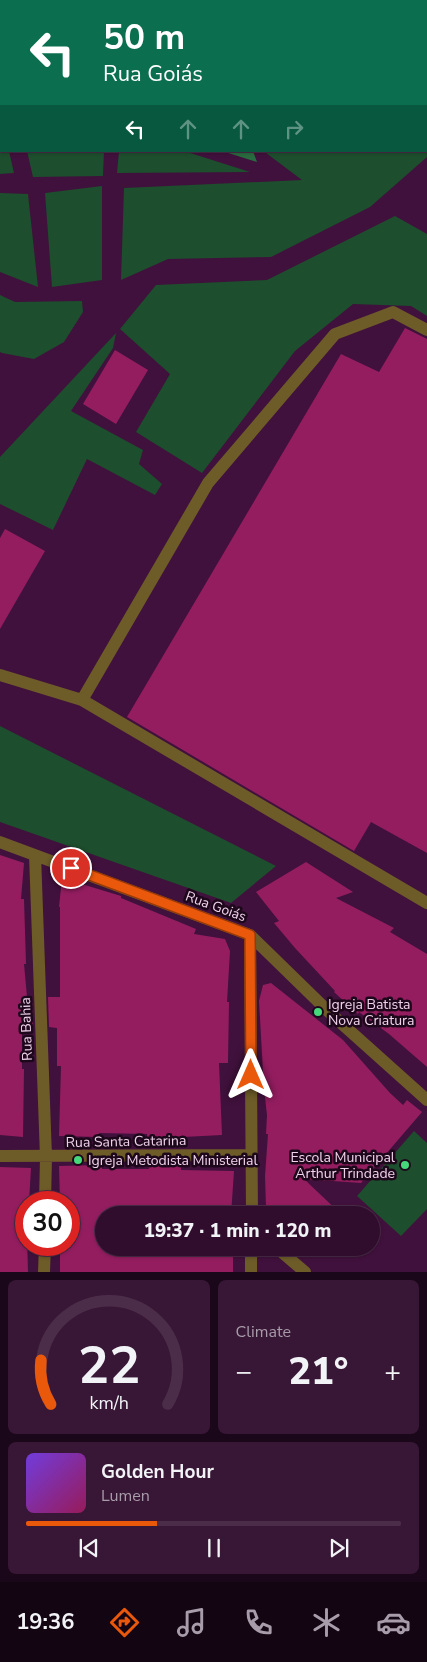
<!DOCTYPE html>
<meta charset="utf-8">
<style>
:root{--surface:#300d2d;--page:#381635;--text:#f1f3f6;--muted:#a89caa;--line:#4b2d49;--accent:#ea580c}
body{margin:0;font-family:"Nunito Sans",sans-serif;background:var(--page);color:var(--text);height:100vh;display:flex;flex-direction:column;font-size:19px;white-space:nowrap}
*{box-sizing:border-box;margin:0}
p{font-size:16px;color:var(--muted)}
.icon{flex:none;width:28px;height:28px;fill:none;stroke:currentColor;stroke-width:2;stroke-linecap:round;stroke-linejoin:round}
.map{position:relative;height:1272px;overflow:hidden}
.panel{display:flex;flex-direction:column;gap:8px;padding:8px;background:#1a0719;flex:1}
.panel>*{flex:none}
.banner{position:absolute;left:0px;top:0px;width:428px;height:152px;box-shadow:0 1px 4px #0004,0 0 0 1px var(--line);background:#0b6e4f;color:#fff;overflow:hidden}
.speed{position:absolute;left:15px;top:1191px;display:flex;gap:10px;font-size:25px;font-weight:700;text-align:center}
.speed>*{display:grid;place-content:center;width:65px;height:65px;border-radius:50%;background:var(--surface);box-shadow:0 1px 4px #0004,0 0 0 1px var(--line);line-height:1}
.speed .limit{border:8px solid #d22;background:#fff;color:#111}
.pin{position:absolute;display:grid;place-items:center;width:42px;height:42px;color:#fff;margin:-21px;border:2px solid #fff;border-radius:50%;box-shadow:0 1px 5px #0007}
.me{position:absolute;width:55px;margin:-28px;rotate:0deg;stroke-linejoin:round;filter:drop-shadow(0 0 4px #0008)}
.turn{display:flex;align-items:center;gap:18px;height:105px;padding:0 20px;font-size:22px}
.turn .icon{width:65px;height:65px;stroke-width:2.5}
.turn b{display:block;font-size:35px;line-height:42px}
.lanes{display:flex;align-items:center;height:48px;padding:0 20px;background:#0003;justify-content:center;gap:25px;direction:ltr}
.lanes .off{opacity:.35}
.big{font-size:38px;font-weight:800;line-height:1.1}
.panel .widget{flex:1;display:flex;flex-direction:column;justify-content:center;gap:8px;min-width:0;padding:0 18px;border-radius:8px;background:var(--page)}
.panel .dial{align-items:center;gap:0}
.dial svg{height:130px;overflow:visible;fill:none;stroke:var(--line);stroke-width:7;stroke-linecap:round;text-anchor:middle}
.dial text{fill:var(--text);stroke:none}
.song{display:flex;align-items:center;gap:15px}
.cover{width:60px;height:60px;border-radius:8px;background:linear-gradient(135deg,hsl(260 70% 55%),hsl(330 70% 35%))}
.played{height:5px;border-radius:2px;background:linear-gradient(90deg,var(--accent) 35%,var(--line) 35%)}
.keys{display:flex;justify-content:space-around;direction:ltr}
.heat{display:flex;justify-content:space-between;align-items:center;font-size:28px;direction:ltr}
.panel .tiles{flex:1;display:grid;gap:8px;grid-template-columns:1fr 1fr}
.widget:last-child{grid-column:span 2}
.trip{position:absolute;left:95px;top:1206px;width:285px;height:50px;border-radius:25px;background:var(--surface);box-shadow:0 1px 4px #0004,0 0 0 1px var(--line);font-weight:800;line-height:50px;text-align:center}
.dock{display:flex;height:80px;justify-content:space-around;align-items:center;background:#130512;color:var(--muted)}
.dock .icon{width:35px;height:35px}
.dock .current{color:var(--accent)}
.dock b{font-size:22px;color:var(--text)}
.map>svg:first-child{display:block}
.green{fill:#1d4e2d}
.forest{fill:#296c3f}
.building{fill:#941d60}
.lines{fill:none;stroke-linecap:round;stroke-linejoin:round}
.minor{stroke:#6d5c28;stroke-width:12}
.route-casing{stroke:#983908;stroke-width:12}
.route{stroke:#ea580c;stroke-width:9}
.poi-dot{fill:#45d77a;stroke:#1c081a;stroke-width:2}
.labels{text-anchor:middle;stroke-width:5;stroke-linejoin:round;paint-order:stroke}
.street-label{font-size:14px;fill:#f1d2ec;stroke:#1c081a}
.poi-label{font-size:14px;fill:#f1d2ec;stroke:#1c081a;text-anchor:start}
</style>
<div class="map">
<svg width="427" height="1272" viewBox="0 0 427 1272">
<rect width="100%" height="100%" fill="#40113c"/>
<path class="green" d="M426 11 427 157 370 207 271 257 168 259 121 280 124 188 302 180 266 153 269 151H426Z
M0 114 1 151H9L14 173 0 174Z
M27 151H104L103 176 33 177Z
M119 151H184L250 172 117 173Z
M102 186V280L52 287 45 193Z
M0 193 28 194 38 287 0 272Z
M395 216 427 234V316L411 306 353 304 295 351 202 473 136 432 170 374 120 329 156 285 267 280Z
M0 295 15 302 82 301 83 312 64 342 34 359 2 353 0 352Z
M116 333 113 348 71 411 143 450 139 464 162 484 155 495 87 459 53 530 0 504V457Z
M0 726 276 866 231 903 0 822Z
M414 1131 427 1143V1209L401 1236 357 1196Z"/>
<path class="forest" d="M40 0H382V1H41Z
M222 151H253L257 162Z"/>
<path class="building" d="M405 328 427 339V853L371 822 354 851 127 717 341 354 379 372Z
M115 350 148 370 116 424 83 404Z
M5 529 45 551 0 629V538Z
M0 855 24 863 21 899H24L26 964H24L27 997H32L33 1027 27 1026V1030H22V1069H24L23 1137 0 1135Z
M306 862 353 892 336 898 394 928 390 932 427 954V1067L389 1034 359 1012 358 1014 334 992 335 991 295 948 274 923 279 921 256 892Z
M62 878 121 896V898L196 929 194 934 225 939 230 951 227 1002H229L228 1063H219L222 1135 183 1137V1139L147 1138V1134L99 1133V1137L59 1136 61 1066H57V1028L49 1027 48 997H60V907H59Z
M271 983 343 1040 390 1093 403 1105 407 1100 422 1112 361 1183 304 1179 342 1215H274L266 1207 265 1176 268 1134H266L267 1115 264 1089 259 1001 263 985Z
M181 1163V1170L234 1171 231 1215H104V1248H233V1272H60V1245H69V1202H60L59 1166 102 1165V1169H149L148 1164Z
M0 1167 31 1168 29 1202H26L28 1272H0Z"/>
<g class="lines">
<path class="minor" d="M427 330 393 312 335 334 208 483 82 700 427 903
M0 675 82 700
M0 842 250 935 331 1014 427 1100
M35 855 46 1157 45 1202
M250 935 252 1215
M0 1156 252 1155
M277 1248 305 1272
M44 1272 45 1245
M251 1272V1248"/>
</g>
<g class="lines">
<g class="route-casing">
<path id="route" d="M71 868 250 935 251 1075"/>
</g>
<use href="#route" class="route"/>
</g>
<g class="poi-dot">
<circle cx="318" cy="1012" r="5"/>
<circle cx="78" cy="1160" r="5"/>
<circle cx="405" cy="1165" r="5"/>
</g>
<g class="labels">
<g class="street-label">
<text transform="translate(216 906) rotate(20)" y="5">Rua Goiás</text>
<text transform="translate(26 1029) rotate(-92)" y="5">Rua Bahia</text>
<text transform="translate(126 1141) rotate(-1)" y="5">Rua Santa Catarina</text>
</g>
<g class="poi-label">
<text x="328" y="1009">Igreja Batista<tspan x="328" dy="16">Nova Criatura</tspan></text>
<text x="395" y="1162" text-anchor="end">Escola Municipal<tspan x="395" dy="16">Arthur Trindade</tspan></text>
<text x="88" y="1165">Igreja Metodista Ministerial</text>
</g>
</g>
</svg>
<div class="speed"><div class="limit">30</div></div>
<div class="pin" style="left:71px;top:868px;background:#d93025"><svg class="icon" aria-label="arrive" viewBox="0 0 24 24"><path d="M6 21V4h12l-3 4 3 4H6"/></svg></div>
<svg class="me" style="left:251px;top:1075px" viewBox="-20 -20 40 40"><path d="M0-17L14 15 0 8-14 15z" fill="#ea580c" stroke="#fff" stroke-width="4"/></svg>
<div class="trip">19:37 · 1 min · 120 m</div>
<div class="banner">
<div class="turn"><svg class="icon" aria-label="left" viewBox="0 0 24 24"><path d="M17 20v-9H6M10 6l-5 5 5 5"/></svg><div><b>50 m</b>Rua Goiás</div></div>
<div class="lanes"><svg class="icon" aria-label="left" viewBox="0 0 24 24"><path d="M17 20v-9H6M10 6l-5 5 5 5"/></svg><svg class="icon off" aria-label="ahead" viewBox="0 0 24 24"><path d="M12 20V5M6 11l6-6 6 6"/></svg><svg class="icon off" aria-label="ahead" viewBox="0 0 24 24"><path d="M12 20V5M6 11l6-6 6 6"/></svg><svg class="icon off" aria-label="right" viewBox="0 0 24 24"><path d="M7 20v-9h11M14 6l5 5-5 5"/></svg></div>
</div>
</div>
<section class="panel">
<div class="tiles">
<div class="widget dial"><svg viewBox="0 0 100 80">
<path d="M14 69A42 42 0 1 1 86 69"/>
<path d="M14 69A42 42 0 0 1 8 42" stroke="#ea580c"/>
<text x="50" y="56" font-size="32" font-weight="700">22</text>
<text x="50" y="72" font-size="11">km/h</text>
</svg></div>
<div class="widget"><p>Climate</p>
<div class="heat"><a>−</a><b class="big">21°</b><a>+</a></div>
</div>
<div class="widget">
<div class="song"><i class="cover"></i><div><b>Golden Hour</b><p>Lumen</p></div></div>
<div class="played"></div>
<div class="keys"><svg class="icon" aria-label="previous" viewBox="0 0 24 24"><path d="M18 5L8 12l10 7zM5 5v14"/></svg><svg class="icon" aria-label="pause" viewBox="0 0 24 24"><path d="M8 5v14M16 5v14"/></svg><svg class="icon" aria-label="next" viewBox="0 0 24 24"><path d="M6 5l10 7-10 7zM19 5v14"/></svg></div>
</div>
</div>
</section>
<nav class="dock">
<b>19:36</b>
<svg class="icon current" aria-label="directions" viewBox="0 0 24 24"><path d="M12 3l9 9-9 9-9-9zM9 14v-3h6M13 9l2 2-2 2"/></svg>
<svg class="icon" aria-label="music" viewBox="0 0 24 24"><path d="M9 18V5l10-2v13"/><circle cx="6" cy="18" r="3"/><circle cx="16" cy="16" r="3"/></svg>
<svg class="icon" aria-label="phone" viewBox="0 0 24 24"><path d="M5 4h4l2 5-3 2q2 4 5 5l2-3 5 2v4C11 20 4 13 5 4z"/></svg>
<svg class="icon" aria-label="climate" viewBox="0 0 24 24"><path d="M12 3v18M4 7l16 10M4 17L20 7"/></svg>
<svg class="icon" aria-label="car" viewBox="0 0 24 24"><path d="M5 17H2v-5l4-1 3-4h7l3 4 3 1v5h-3M9 17h6M6 11h13"/><circle cx="7" cy="17" r="2"/><circle cx="17" cy="17" r="2"/></svg>
</nav>
